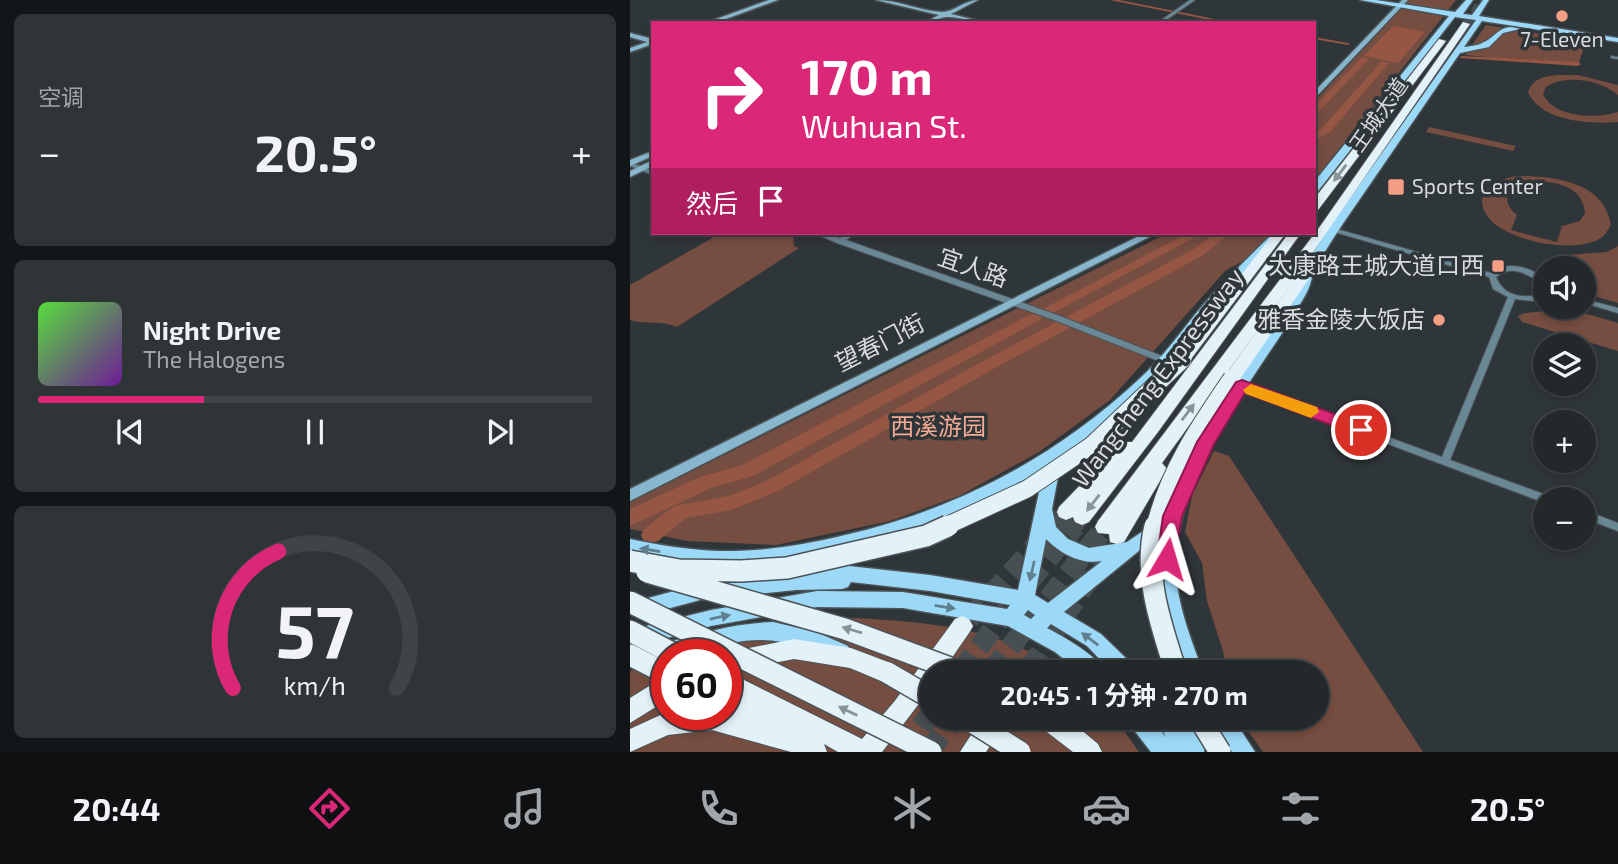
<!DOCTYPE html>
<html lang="zh">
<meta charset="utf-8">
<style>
:root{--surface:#23282b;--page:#2f3437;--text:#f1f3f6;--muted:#a3a6a9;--line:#404447;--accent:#db2777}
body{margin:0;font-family:"Exo 2","Noto Sans SC",sans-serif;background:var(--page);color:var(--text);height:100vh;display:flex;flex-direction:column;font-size:26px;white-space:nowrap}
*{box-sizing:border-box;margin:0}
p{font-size:23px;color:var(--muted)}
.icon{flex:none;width:38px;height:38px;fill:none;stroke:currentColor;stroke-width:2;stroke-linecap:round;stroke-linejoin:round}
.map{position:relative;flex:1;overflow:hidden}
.panel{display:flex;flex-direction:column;gap:14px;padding:14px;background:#131618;width:630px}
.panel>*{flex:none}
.banner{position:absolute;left:21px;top:21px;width:665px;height:214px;border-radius:0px;box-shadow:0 4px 10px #0003,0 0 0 2px var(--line);background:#db2777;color:#fff;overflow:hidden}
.tools{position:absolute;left:903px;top:256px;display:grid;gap:14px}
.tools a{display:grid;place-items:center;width:63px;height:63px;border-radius:50%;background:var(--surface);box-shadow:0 4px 10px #0003,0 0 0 2px var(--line);font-size:35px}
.speed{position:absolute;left:21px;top:639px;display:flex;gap:14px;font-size:35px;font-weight:700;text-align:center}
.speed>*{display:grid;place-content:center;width:91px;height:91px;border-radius:50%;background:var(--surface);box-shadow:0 4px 10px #0003,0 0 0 2px var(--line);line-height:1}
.speed .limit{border:10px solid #d22;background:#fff;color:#111}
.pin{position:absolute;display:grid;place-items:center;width:60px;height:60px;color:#fff;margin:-30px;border:4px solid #fff;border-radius:50%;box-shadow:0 2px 7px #0007}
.me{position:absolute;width:77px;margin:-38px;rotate:7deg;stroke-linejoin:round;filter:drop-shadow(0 0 5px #0008)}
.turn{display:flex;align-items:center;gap:24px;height:147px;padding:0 35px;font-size:32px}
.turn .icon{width:91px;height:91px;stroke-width:2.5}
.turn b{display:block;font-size:49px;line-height:60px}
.then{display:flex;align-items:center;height:66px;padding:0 35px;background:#0003;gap:14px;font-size:26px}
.big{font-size:52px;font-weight:700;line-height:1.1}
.panel .tile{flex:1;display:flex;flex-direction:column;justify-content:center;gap:10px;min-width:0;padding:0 24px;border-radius:10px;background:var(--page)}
.panel .dial{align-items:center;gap:0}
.dial svg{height:182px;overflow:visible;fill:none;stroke:var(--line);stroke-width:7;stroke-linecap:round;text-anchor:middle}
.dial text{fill:var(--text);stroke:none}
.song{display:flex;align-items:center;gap:21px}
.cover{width:84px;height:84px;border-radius:10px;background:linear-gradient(135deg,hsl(110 70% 55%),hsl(280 70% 35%))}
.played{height:7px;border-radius:4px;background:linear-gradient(90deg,var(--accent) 30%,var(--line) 30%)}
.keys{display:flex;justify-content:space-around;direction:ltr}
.heat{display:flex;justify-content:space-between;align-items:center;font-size:38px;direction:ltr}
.trip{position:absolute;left:289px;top:660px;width:410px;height:70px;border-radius:35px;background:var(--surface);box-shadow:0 4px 10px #0003,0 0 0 2px var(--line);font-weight:700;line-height:70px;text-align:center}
.dock{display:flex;height:112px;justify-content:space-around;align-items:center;background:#0e1011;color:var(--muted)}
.dock .icon{width:49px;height:49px}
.dock .current{color:var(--accent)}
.dock b{font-size:32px;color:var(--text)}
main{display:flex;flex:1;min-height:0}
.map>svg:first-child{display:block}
.green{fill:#764d41;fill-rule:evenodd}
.water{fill:#955644}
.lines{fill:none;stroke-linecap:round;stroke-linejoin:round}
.canal{fill:#955644;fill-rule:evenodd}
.river{fill:#955644;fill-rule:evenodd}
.highway-tunnel-far2{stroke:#484f52;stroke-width:9;stroke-dasharray:9 4.5;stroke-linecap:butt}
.highway-tunnel-far1{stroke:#484f52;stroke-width:17;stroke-dasharray:17 9;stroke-linecap:butt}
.highway-tunnel{stroke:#484f52;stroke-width:21;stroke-dasharray:21 10;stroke-linecap:butt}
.street-casing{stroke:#4d5457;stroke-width:2}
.secondary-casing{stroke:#4d5457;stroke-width:3}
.primary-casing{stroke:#4d5457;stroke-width:3}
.highway-casing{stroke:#4d5457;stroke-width:2}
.street{fill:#6a8796;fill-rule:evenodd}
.secondary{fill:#87b6cd;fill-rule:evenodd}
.primary{fill:#9cd9f8;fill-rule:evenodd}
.highway{fill:#e3f1f8;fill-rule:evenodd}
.highway-bridge-far1-casing{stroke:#4d5457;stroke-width:19;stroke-linecap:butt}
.highway-bridge-casing{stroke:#4d5457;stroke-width:24;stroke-linecap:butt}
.highway-bridge-far1{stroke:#e3f1f8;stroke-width:17}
.highway-bridge{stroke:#e3f1f8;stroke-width:21}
.oneway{fill:#899498}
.oneway2{fill:#607f8f}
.route{fill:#db2777;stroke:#8e194d;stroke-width:2}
.slow{fill:#f59e0b}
.poi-dot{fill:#f49e86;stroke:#2f3639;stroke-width:2.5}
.labels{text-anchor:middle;stroke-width:7;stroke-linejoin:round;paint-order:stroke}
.far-poi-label{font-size:21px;fill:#d7dcde;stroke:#2f3639}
.far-street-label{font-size:21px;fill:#d7dcde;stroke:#2f3639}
.poi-label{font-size:24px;fill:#d7dcde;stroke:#2f3639;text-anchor:end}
.street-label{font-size:24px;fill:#d7dcde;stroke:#2f3639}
.park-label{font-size:24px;fill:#f4a993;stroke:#2f3639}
</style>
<main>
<section class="panel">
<div class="tile"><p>空调</p>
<div class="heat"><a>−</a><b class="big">20.5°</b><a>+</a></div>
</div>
<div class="tile">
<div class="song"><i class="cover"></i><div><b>Night Drive</b><p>The Halogens</p></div></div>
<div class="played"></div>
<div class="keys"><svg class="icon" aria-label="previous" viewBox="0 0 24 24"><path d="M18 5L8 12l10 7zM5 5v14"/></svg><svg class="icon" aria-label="pause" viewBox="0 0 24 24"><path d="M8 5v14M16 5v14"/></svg><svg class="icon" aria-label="next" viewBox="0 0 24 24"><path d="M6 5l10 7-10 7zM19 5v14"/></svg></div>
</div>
<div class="tile dial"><svg viewBox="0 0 100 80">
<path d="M14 69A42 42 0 1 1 86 69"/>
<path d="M14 69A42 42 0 0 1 34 9" stroke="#db2777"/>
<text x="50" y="56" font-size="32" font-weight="700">57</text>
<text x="50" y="72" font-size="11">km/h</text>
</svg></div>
</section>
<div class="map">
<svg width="988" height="752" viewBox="0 0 988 752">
<rect width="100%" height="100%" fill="#2f3639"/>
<path class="green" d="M779 0H826L684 181V102Z
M856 25 956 41 949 63 892 61 835 55Z
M926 75H948L988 85V95C970 80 936 74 916 87L913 94C924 118 967 119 988 112V122C960 124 911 122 898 92 903 79 912 77 926 75Z
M799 127 886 146 883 151 796 132Z
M886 176C923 176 974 181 981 225 978 229 975 236 971 238 946 255 871 241 856 214 842 191 869 179 886 176ZM898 181C922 181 953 184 955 213L950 221 932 226 927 242 881 230 887 215C869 201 878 185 898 181Z
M91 233H160L163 235 164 246 169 248 47 327C33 320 16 325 0 320V285Z
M538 233H642L619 258 596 270 480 400 409 452 329 496 260 521 146 545 57 541 0 529V502Z
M988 246V303L954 293V268H922L926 256 977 252Z
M930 306 988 323V351L892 322 888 316C900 309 916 315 930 306Z
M584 451 599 456 793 752H633L609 718H686V672H597L593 651 577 601 572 563 555 532 562 496Z
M223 618C302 622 369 628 436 672H301V718H485L509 752H0V671L37 660V714H96V654H57L98 642Z"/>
<path class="water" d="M763 26 795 32 768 63 734 56Z"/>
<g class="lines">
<path class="canal" d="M480 0H489L605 23H595Z
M684 37 718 43 720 44 718 45 684 39Z
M832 56 948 62 951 64 948 66 830 58V57Z"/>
<path class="river" d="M732 57 739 59 684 116V107Z
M752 61 759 63 700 132 684 141V133L692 128Z
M558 233H573L425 312H415L413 309Z
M586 233H600L572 256 365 368 148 491 101 510 56 518 28 541 21 543 14 541 11 535 14 529 44 506 99 496 136 481 355 360 562 250Z
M405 312 412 317 410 320 123 476 81 488 0 526V509L70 477 112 465Z"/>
<path class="highway-tunnel-far2" d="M836 24 853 0"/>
<path class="highway-tunnel-far1" d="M422 527 436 512
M443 527 452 517"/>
<path class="highway-tunnel" d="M398 583 445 526
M339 619 424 526
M399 670 482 544
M330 672 378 609
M361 672 475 527
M273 752 301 713
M298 752 325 718"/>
<g class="street-casing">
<path id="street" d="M560 0H565L532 23H527Z
M981 56 988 57V59L981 58Z
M0 162 23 171V175L0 166Z
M703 228 861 273C878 260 900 267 915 279V285C899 276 884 263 866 277 874 298 896 299 915 293V298L903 301 885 299 820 460 919 496 920 499H915V503L609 388 608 386 609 384H615L812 457 878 297 863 289 859 277 701 231V229Z
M184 233H194L210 238 218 233H226L216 240 430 316 537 358 538 360 537 362H531L424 320 207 243Z
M954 299 988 308V313L954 303Z
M954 510 988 523V531L954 518Z"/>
</g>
<g class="secondary-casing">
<path id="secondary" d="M139 0H148L85 23H75Z
M246 0C269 0 290 11 312 12 324 12 335 0 348 0L321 14 358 23C345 23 327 16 317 17 309 17 303 23 294 23L309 15Z
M772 0H778L684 99V92Z
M0 33 23 39V44L0 52V48L17 42 0 37Z
M23 151V156L0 166V160Z
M23 160V166L0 177V171Z
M515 233H527L0 501V489Z"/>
</g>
<g class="primary-casing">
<path id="primary" d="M730 0H746L825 12 836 0H843L833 14 842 15 853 0H859L849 16 988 38V42L852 21 834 47C840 46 847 46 852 43 867 37 870 22 890 29L873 33 859 47 830 53C801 95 772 138 743 180 724 208 704 235 687 265 682 274 681 285 676 294 630 376 550 460 546 559 544 597 560 636 573 672H553C537 623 524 584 532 532L434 612 471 634 503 665 506 672H482L457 646 421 624 417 628C434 637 467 655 475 672H450L425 652 378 626 273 608 187 607 81 626 8 646 1 643 0 634 8 628 81 610 187 591 273 592 377 609 380 605 300 591 221 582 218 587 212 589 166 590 70 600 11 616 4 614 2 608 4 602 11 600 70 584 168 574 165 569 168 564 174 561 300 575 388 590 414 469C329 526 192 568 90 565 60 565 30 559 0 553V539C29 545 59 550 89 551 131 552 174 545 215 535 325 510 424 458 507 381 532 359 551 331 573 305 595 280 619 257 643 233H654L589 303 525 381 480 420 424 462 430 467 422 509 426 527 438 539 459 548 497 542 525 523 531 525 533 529 545 491 561 456 605 382 665 292 674 267 699 228 846 20 825 17 688 191 684 192V182L819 16ZM416 539C431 554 451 565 472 561L418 603 405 595ZM398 610 405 615 401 619 394 615Z
M143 622 186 632 218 646 221 652 218 658 211 661C171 646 144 634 101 643 79 648 59 654 37 654L35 661 28 658 25 652 28 646 35 643C71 633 106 623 143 622Z
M497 718H520L536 737 526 718H548L557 731 563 718H603L625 752H602L582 722 575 738 574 752H521L500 725Z"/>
</g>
<g class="highway-casing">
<path id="highway" d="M833 22 840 24 675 264H685L687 267 608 382H596L594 378 596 374 673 268 532 463 537 469 494 542 487 544 480 542 479 534 468 533 465 527 468 521 691 225Z
M809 39 816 41 688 210 684 211V199Z
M644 233H656L558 363H548L545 359 548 355Z
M659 233H671L528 432 459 522 452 525 445 522 443 517 436 520 429 517 427 512 429 507 492 442H502Z
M332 616 339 619 343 626 339 633 312 672H301V688L252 752H208L194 744 197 752H161L82 730 38 735 0 752V729L37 712 96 714V654H89L164 639 221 648 266 665 269 673 266 681 258 684 220 668 164 659 98 672 232 739 264 702 325 619Z
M399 659 407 663 409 672H386L391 663Z
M37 675V700L0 723V698Z
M352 718H378L356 752H330Z
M405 718H437L468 744 472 752H443L409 726Z"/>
</g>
<use href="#street" class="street"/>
<use href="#secondary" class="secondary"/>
<use href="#primary" class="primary"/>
<use href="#highway" class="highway"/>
<g class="highway-bridge-far1-casing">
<path id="highway-bridge-far1" d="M314 527 397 489 462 445 553 359
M525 527C538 471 570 425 602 378"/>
</g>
<g class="highway-bridge-casing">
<path id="highway-bridge" d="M525 526C513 575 531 625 546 672
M0 561 49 570 111 571 157 568 296 536 318 526
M17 572 215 629 331 672
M0 602 301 752
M0 631 44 654
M0 655 37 674
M258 673 301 698
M336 718 390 752
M569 718 590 752"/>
</g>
<use href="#highway-bridge-far1" class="highway-bridge-far1"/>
<use href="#highway-bridge" class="highway-bridge"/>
</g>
<defs><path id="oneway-solid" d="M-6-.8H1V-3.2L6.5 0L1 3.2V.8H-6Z" transform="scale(1.75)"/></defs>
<g class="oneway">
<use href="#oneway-solid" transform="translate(710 173) rotate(127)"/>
<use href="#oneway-solid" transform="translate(558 412) rotate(-53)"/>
<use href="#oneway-solid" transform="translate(463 503) rotate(128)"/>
<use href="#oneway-solid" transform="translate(222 630) rotate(-164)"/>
<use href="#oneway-solid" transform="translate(218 711) rotate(-154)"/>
</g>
<g class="oneway2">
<use href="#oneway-solid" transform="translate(20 550) rotate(-171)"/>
<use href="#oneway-solid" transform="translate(402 571) rotate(103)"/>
<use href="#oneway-solid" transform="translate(315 607) rotate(9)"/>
<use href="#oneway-solid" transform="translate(90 617) rotate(-11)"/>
<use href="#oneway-solid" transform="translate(460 639) rotate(-143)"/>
</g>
<path class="route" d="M612 380 737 426 739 430 731 436 615 393 584 444 552 516 544 565 537 568 530 565 527 559 533 516 567 442 606 382Z"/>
<path class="slow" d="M621 384 687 407 689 412 681 418 616 394 613 390Z"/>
<g class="poi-dot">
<circle cx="932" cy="16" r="7"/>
<rect x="757" y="178" width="18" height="18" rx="3.5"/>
<rect x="861" y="259" width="14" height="14" rx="3.5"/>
<circle cx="809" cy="320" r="7"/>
</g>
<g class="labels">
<g class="far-poi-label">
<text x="932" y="47">7-Eleven</text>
<text x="782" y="194" text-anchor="start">Sports Center</text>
</g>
<g class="far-street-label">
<text transform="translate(749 115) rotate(-55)" y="7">王城大道</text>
</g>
<g class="poi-label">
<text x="854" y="274">太康路王城大道口西</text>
<text x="795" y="328">雅香金陵大饭店</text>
</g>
<g class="street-label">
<text transform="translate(343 268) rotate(19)" y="8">宜人路</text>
<text transform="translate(250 343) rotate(-27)" y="8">望春门街</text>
<text transform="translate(528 378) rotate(-53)" y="8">Wangcheng Expressway</text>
</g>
<g class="park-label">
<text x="308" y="435">西溪游园</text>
</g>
</g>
</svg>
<div class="tools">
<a><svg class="icon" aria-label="sound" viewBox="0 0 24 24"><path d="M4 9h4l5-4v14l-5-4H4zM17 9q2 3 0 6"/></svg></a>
<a><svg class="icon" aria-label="layers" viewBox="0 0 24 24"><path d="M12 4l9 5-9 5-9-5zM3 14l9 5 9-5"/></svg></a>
<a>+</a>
<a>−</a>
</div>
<div class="speed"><div class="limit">60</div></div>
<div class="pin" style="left:731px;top:430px;background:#d93025"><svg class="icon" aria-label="arrive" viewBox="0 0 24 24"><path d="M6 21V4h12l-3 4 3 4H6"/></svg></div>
<svg class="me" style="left:537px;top:559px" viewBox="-20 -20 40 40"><path d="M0-17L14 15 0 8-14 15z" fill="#db2777" stroke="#fff" stroke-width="4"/></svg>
<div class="trip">20:45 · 1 分钟 · 270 m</div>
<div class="banner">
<div class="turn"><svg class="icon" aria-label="right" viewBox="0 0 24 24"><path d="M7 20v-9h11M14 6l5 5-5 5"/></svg><div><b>170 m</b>Wuhuan St.</div></div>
<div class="then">然后<svg class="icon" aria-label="arrive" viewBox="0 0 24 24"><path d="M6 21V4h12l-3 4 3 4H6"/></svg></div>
</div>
</div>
</main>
<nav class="dock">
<b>20:44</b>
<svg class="icon current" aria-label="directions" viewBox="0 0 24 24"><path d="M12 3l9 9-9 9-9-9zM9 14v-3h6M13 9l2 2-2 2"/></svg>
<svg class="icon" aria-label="music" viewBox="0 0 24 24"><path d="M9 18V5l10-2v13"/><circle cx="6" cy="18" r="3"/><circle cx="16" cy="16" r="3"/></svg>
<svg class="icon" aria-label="phone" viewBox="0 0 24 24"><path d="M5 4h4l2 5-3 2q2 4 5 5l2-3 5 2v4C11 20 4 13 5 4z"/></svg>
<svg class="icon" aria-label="climate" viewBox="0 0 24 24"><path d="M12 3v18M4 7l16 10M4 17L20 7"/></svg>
<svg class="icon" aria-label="car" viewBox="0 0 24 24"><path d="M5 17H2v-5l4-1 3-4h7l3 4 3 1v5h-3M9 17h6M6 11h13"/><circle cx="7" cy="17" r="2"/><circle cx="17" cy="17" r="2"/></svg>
<svg class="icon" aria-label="filters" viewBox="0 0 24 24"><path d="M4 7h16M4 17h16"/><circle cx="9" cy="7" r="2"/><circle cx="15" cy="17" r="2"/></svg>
<b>20.5°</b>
</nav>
